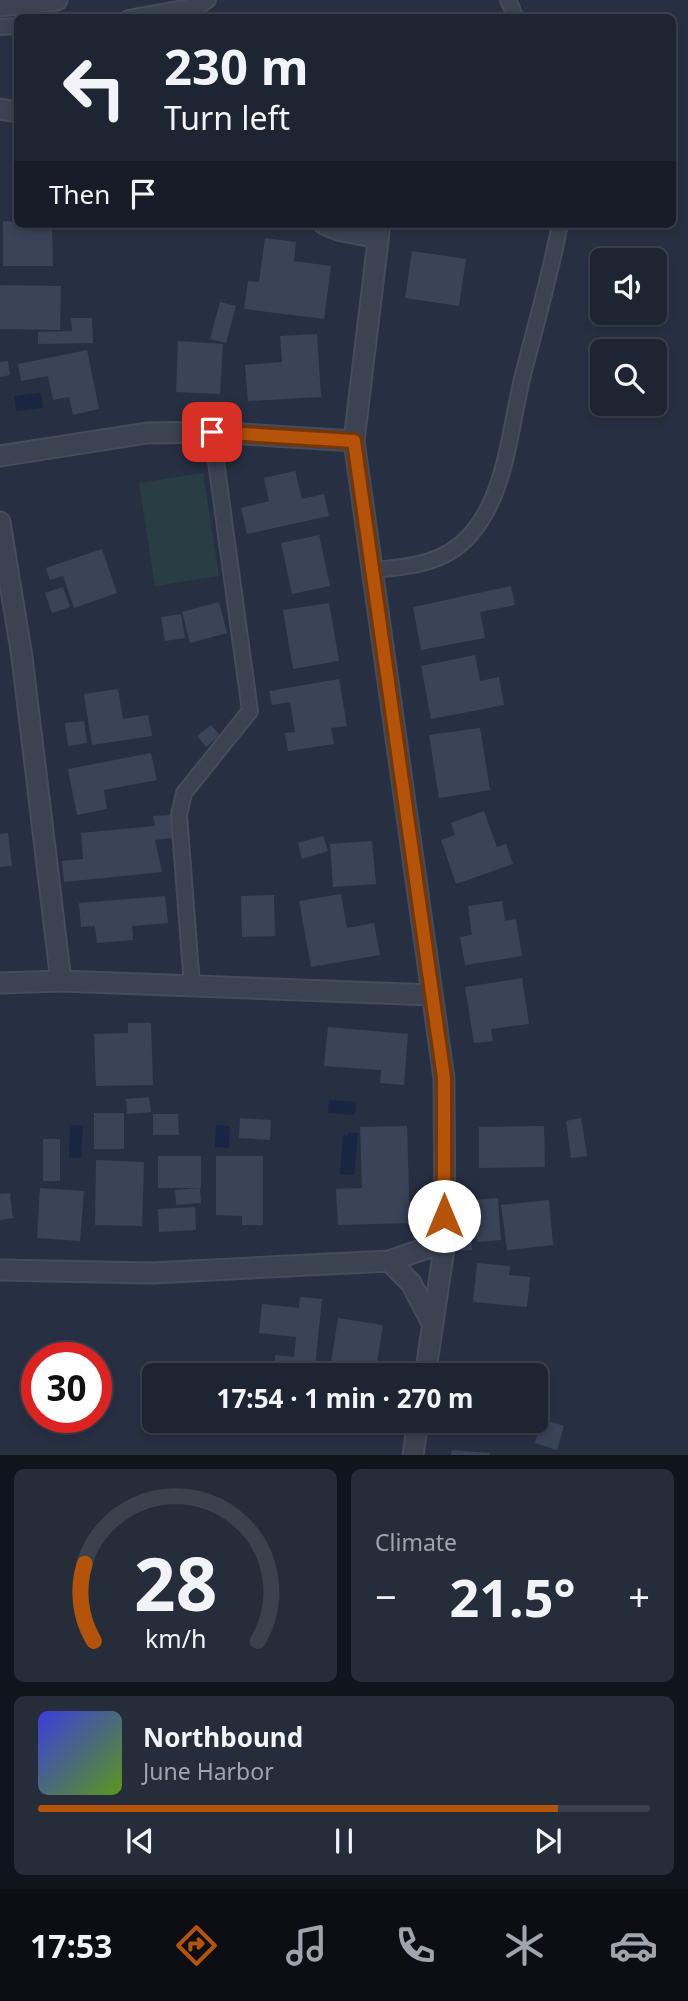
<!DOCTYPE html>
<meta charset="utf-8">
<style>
:root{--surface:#1d2432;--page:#252c3a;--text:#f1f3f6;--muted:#a0a4ac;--line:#3b414d;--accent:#b45309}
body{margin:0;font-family:"Noto Sans",sans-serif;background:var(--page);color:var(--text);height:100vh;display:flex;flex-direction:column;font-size:26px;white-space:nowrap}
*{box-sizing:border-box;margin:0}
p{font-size:23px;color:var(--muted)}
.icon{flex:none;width:38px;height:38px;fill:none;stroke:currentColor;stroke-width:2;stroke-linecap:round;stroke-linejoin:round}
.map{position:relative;height:1455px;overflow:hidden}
.panel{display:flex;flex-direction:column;gap:14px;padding:14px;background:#10141c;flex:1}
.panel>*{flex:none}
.banner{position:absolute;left:14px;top:14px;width:662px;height:214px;border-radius:10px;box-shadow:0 4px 10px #0003,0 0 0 2px var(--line);background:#1d2432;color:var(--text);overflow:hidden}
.buttons{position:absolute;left:590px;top:248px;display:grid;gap:14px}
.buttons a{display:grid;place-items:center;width:77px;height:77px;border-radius:10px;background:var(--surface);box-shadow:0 4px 10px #0003,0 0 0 2px var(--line);font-size:35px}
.speed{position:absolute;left:21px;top:1342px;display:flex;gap:14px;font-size:35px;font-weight:700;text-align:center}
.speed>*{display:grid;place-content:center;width:91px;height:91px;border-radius:50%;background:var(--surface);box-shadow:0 4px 10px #0003,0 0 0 2px var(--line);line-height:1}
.speed .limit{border:10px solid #d22;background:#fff;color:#111}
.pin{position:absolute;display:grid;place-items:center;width:60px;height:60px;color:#fff;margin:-30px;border-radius:14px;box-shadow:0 4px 10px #0006}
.me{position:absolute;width:77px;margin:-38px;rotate:0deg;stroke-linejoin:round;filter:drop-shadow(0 0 5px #0008)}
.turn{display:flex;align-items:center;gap:24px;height:147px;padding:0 35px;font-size:32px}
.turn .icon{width:91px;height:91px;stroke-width:2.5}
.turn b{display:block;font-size:49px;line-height:60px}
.then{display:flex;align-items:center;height:66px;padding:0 35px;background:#0003;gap:14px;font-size:26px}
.big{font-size:52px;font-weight:700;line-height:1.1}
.panel .tile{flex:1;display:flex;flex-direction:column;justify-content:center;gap:10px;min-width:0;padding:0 24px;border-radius:10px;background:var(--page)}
.panel .dial{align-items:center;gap:0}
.dial svg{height:182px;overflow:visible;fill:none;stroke:var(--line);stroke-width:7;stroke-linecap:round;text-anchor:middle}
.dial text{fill:var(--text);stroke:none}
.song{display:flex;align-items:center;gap:21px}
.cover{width:84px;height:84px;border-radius:10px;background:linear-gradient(135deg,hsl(240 70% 55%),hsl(90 70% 35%))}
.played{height:7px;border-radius:4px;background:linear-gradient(90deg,var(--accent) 85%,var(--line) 85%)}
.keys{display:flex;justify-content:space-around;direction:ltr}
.heat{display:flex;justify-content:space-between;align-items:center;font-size:38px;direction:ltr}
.panel .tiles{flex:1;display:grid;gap:14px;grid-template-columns:1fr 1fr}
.tile:last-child{grid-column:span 2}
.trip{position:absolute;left:142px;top:1363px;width:406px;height:70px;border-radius:10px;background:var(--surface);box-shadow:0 4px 10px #0003,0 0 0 2px var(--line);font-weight:700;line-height:70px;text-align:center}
.tabs{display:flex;height:112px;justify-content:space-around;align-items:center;background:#0c0e14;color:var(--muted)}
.tabs .icon{width:49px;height:49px}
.tabs .selected{color:var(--accent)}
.tabs b{font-size:32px;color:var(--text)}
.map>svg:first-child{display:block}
.green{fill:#293e44}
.water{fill:#192641}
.building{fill:#394459}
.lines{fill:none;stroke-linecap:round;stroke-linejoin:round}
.pedestrian-casing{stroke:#454c5c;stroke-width:18}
.minor-casing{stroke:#454c5c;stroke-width:23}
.pedestrian{stroke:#3b4352;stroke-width:14}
.minor{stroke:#3b4352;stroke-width:19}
.route-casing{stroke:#753606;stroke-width:18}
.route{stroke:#b45309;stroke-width:12}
</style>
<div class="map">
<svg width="688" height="1455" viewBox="0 0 688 1455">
<rect width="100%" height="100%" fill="#273043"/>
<path class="green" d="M203 473 219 576 155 586 139 483Z"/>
<path class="water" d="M41 393 43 408 16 411 14 396Z
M329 1100 356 1102 355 1115 328 1113Z
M70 1125 83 1126 81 1158 69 1157Z
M216 1125 230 1126 229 1148 215 1147Z
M348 1132 358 1133 354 1175 340 1174 343 1135 348 1136Z"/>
<path class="building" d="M3 221 52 224 53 266H3Z
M265 238 296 242 294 261 331 266 324 319 244 309 248 281 259 282Z
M412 251 466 259 459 306 405 298Z
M0 285 61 286 60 330 0 329Z
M220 302 236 306 226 343 210 339Z
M71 318H92L93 343 38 344V332L72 331Z
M317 334 321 397 248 401 245 365 282 362 280 336Z
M178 341 223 344 220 394 176 392Z
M87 350 99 409 73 415 69 397 53 400 48 376 21 381 18 364Z
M8 361 10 375 0 377V362Z
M295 471 302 499 324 494 329 516 247 534 241 508 269 501 264 478Z
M319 535 330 586 292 594 281 543Z
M102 549 117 593 74 608 63 576 50 580 46 568Z
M511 586 515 605 480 612 485 638 421 650 413 607Z
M63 587 70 607 52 613 45 593Z
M219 602 227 633 190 643 182 612Z
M329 603 339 661 293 669 283 610Z
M181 614 185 638 165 641 161 617Z
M475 655 480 681 499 677 504 705 431 719 421 666Z
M339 679 347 726 331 728 334 744 288 751 285 733 295 732 290 702 272 705 269 691Z
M118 689 123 719 148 715 152 736 92 745 84 694Z
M84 721 87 743 68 746 65 723Z
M211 725 220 735 206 747 197 736Z
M480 728 490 790 439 798 429 735Z
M151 753 157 780 104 790 107 809 77 815 68 769Z
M484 811 497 847 506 844 513 864 456 884 441 840 455 835 451 823Z
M171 815 173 838 155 840 162 872 64 882 62 861 83 859 81 833 155 826 153 816Z
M8 833 12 866 0 867V834Z
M323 836 328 851 302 859 298 843Z
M372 841 376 884 333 887 330 844Z
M341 894 347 928 374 923 380 955 311 967 299 901Z
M274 895 275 936 242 937 241 896Z
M165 896 168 923 132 926 133 940 97 943 95 926 81 927 79 903Z
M502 901 505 921 516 919 522 956 465 965 460 937 472 935 468 906Z
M522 978 529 1024 491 1029 493 1041 474 1043 465 987Z
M128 1023H151L153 1085 96 1086 94 1034 128 1033Z
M328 1027 408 1034 404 1085 380 1083 381 1070 324 1066Z
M149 1097 151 1112 127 1114 126 1099Z
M94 1113H124V1149H94Z
M153 1114H178L179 1135H153Z
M240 1118 271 1120 270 1140 239 1138Z
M581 1118 587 1156 571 1158 566 1121Z
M407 1126 410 1223 338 1225 336 1189 362 1188 360 1127Z
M544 1126 545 1167 479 1168V1127Z
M43 1139H60V1181H43Z
M158 1156H201V1188H158Z
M216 1156H263V1225H242V1216L216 1215Z
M96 1160 144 1162 142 1226 95 1225Z
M40 1188 84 1191 80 1241 37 1238Z
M200 1188 201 1203 176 1205 175 1190Z
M10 1193 13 1218 0 1220V1194Z
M498 1198 501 1240 477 1242 473 1200Z
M549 1200 553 1245 507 1250 501 1205Z
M195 1207 196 1230 159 1232 158 1209Z
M471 1231 472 1250 459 1251 457 1232Z
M477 1263 510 1266 509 1275 530 1277 527 1307 473 1302Z
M300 1297 322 1299 315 1367 275 1363V1355L294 1357 296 1337 259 1333 262 1304 299 1308Z
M338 1318 383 1325 375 1376H329Z
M542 1419 564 1426 557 1450 535 1443Z
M459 1421H518L517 1435 458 1429Z
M452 1450 490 1453V1455H451Z"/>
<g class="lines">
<g class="pedestrian-casing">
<path id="pedestrian" d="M508 0 516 18
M128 18 201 5 208 0
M0 27 18 26
M373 570C408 567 445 564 470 535 506 495 510 429 522 379 535 327 550 277 560 224
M192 986 179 815 184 793 250 711 212 432"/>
</g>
<g class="minor-casing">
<path id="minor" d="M0 6 57 0
M0 109 18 112
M324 224 338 230 378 238
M380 224 354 441 444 1078 445 1242 425 1376
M0 456 147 433 212 432 354 441
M0 522 22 657 61 981
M0 983 61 981 432 995
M389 1261 411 1283 433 1325
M0 1270 152 1273 389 1261 445 1242
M413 1455 418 1421"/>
</g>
<use href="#pedestrian" class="pedestrian"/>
<use href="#minor" class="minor"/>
</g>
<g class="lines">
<g class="route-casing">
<path id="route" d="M212 432 354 441 444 1078V1216"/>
</g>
<use href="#route" class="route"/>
</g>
</svg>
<div class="buttons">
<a><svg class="icon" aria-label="sound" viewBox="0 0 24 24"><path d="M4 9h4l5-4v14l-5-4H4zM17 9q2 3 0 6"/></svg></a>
<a><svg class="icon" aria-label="search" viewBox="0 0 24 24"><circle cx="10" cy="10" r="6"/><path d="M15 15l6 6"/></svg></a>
</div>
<div class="speed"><div class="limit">30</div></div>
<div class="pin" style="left:212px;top:432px;background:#d93025"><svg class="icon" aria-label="arrive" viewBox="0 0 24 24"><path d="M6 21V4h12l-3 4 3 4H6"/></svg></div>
<svg class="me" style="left:444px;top:1216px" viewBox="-20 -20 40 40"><circle r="19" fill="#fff"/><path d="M0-13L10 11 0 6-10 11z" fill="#b45309"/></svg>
<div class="trip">17:54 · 1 min · 270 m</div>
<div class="banner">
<div class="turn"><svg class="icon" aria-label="left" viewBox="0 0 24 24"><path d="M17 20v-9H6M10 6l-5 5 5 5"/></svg><div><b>230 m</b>Turn left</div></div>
<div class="then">Then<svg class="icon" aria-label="arrive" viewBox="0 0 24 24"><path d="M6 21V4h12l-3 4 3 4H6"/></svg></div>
</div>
</div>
<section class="panel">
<div class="tiles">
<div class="tile dial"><svg viewBox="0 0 100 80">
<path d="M14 69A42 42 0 1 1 86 69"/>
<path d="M14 69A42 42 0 0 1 10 35" stroke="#b45309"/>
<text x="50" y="56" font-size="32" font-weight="700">28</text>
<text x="50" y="72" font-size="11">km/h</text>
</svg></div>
<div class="tile"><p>Climate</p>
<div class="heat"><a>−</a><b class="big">21.5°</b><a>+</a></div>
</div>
<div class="tile">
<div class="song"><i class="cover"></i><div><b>Northbound</b><p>June Harbor</p></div></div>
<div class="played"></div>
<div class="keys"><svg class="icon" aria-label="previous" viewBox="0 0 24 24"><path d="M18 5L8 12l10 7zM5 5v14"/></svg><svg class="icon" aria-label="pause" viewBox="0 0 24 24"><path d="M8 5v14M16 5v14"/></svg><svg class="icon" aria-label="next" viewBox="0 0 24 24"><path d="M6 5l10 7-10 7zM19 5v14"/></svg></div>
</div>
</div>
</section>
<nav class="tabs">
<b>17:53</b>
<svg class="icon selected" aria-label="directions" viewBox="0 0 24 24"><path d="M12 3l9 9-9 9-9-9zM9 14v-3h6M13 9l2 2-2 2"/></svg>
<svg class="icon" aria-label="music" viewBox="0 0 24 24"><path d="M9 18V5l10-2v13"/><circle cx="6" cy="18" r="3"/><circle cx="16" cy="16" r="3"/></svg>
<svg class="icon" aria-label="phone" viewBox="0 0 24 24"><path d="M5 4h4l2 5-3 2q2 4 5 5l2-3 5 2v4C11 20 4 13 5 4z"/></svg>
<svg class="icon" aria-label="climate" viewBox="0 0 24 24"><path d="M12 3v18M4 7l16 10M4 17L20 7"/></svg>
<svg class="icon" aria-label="car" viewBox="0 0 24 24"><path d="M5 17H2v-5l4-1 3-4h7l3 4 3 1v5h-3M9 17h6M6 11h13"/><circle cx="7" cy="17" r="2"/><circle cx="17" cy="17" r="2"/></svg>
</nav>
